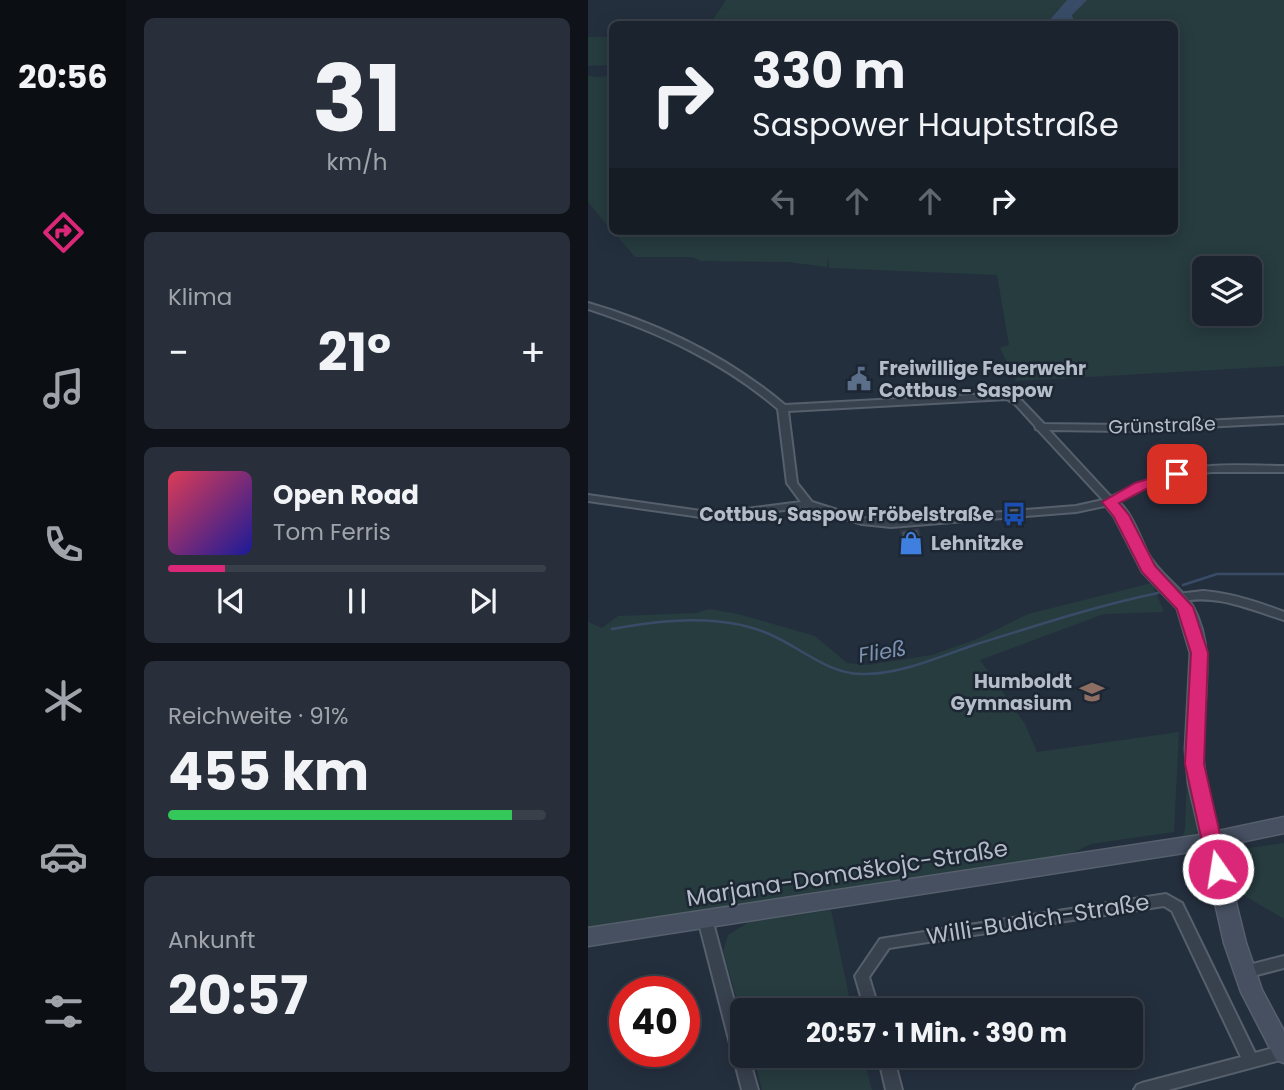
<!DOCTYPE html>
<html lang="de">
<meta charset="utf-8">
<style>
:root{--surface:#1b232e;--page:#282f3a;--text:#f1f3f6;--muted:#a0a4aa;--line:#39404a;--accent:#db2777}
body{margin:0;font-family:Poppins,sans-serif;background:var(--page);color:var(--text);height:100vh;display:flex;flex-direction:column;font-size:26px;white-space:nowrap}
*{box-sizing:border-box;margin:0}
p{font-size:23px;color:var(--muted)}
.icon{flex:none;width:38px;height:38px;fill:none;stroke:currentColor;stroke-width:2;stroke-linecap:round;stroke-linejoin:round}
.map{position:relative;flex:1;overflow:hidden}
.side{display:flex;flex-direction:column;gap:18px;padding:18px;background:#0f1319;width:462px}
.side>*{flex:none}
.banner{position:absolute;left:21px;top:21px;width:569px;height:214px;border-radius:10px;box-shadow:0 4px 18px #0003,0 0 0 2px var(--line);background:#1b232e;color:var(--text);overflow:hidden}
.fabs{position:absolute;left:604px;top:256px;display:grid;gap:14px}
.fabs a{display:grid;place-items:center;width:70px;height:70px;border-radius:10px;background:var(--surface);box-shadow:0 4px 18px #0003,0 0 0 2px var(--line);font-size:35px}
.speed{position:absolute;left:21px;top:976px;display:flex;gap:14px;font-size:35px;font-weight:700;text-align:center}
.speed>*{display:grid;place-content:center;width:91px;height:91px;border-radius:50%;background:var(--surface);box-shadow:0 4px 18px #0003,0 0 0 2px var(--line);line-height:1}
.speed .limit{border:10px solid #d22;background:#fff;color:#111}
.pin{position:absolute;display:grid;place-items:center;width:60px;height:60px;color:#fff;margin:-30px;border-radius:14px;box-shadow:0 4px 10px #0006}
.me{position:absolute;width:77px;margin:-38px;rotate:347deg;stroke-linejoin:round;filter:drop-shadow(0 0 5px #0008)}
.turn{display:flex;align-items:center;gap:24px;height:147px;padding:0 28px;font-size:32px}
.turn .icon{width:91px;height:91px;stroke-width:2.5}
.turn b{display:block;font-size:49px;line-height:60px}
.lanes{display:flex;align-items:center;height:66px;padding:0 28px;background:#0003;justify-content:center;gap:35px;direction:ltr}
.lanes .off{opacity:.35}
.big{font-size:52px;font-weight:700;line-height:1.1}
.side .card{flex:1;display:flex;flex-direction:column;justify-content:center;gap:10px;min-width:0;padding:0 24px;border-radius:10px;background:var(--page)}
.side .dial{align-items:center;gap:0}
.dial b{font-size:91px;line-height:1}
.song{display:flex;align-items:center;gap:21px}
.cover{width:84px;height:84px;border-radius:10px;background:linear-gradient(135deg,hsl(350 70% 55%),hsl(240 70% 35%))}
.played{height:7px;border-radius:4px;background:linear-gradient(90deg,var(--accent) 15%,var(--line) 15%)}
.keys{display:flex;justify-content:space-around;direction:ltr}
.heat{display:flex;justify-content:space-between;align-items:center;font-size:38px;direction:ltr}
.charge{height:10px;border-radius:5px;background:linear-gradient(90deg,#34c759 91%,var(--line) 0)}
.trip{position:absolute;left:142px;top:998px;width:413px;height:70px;border-radius:10px;background:var(--surface);box-shadow:0 4px 18px #0003,0 0 0 2px var(--line);font-weight:700;line-height:70px;text-align:center}
main{display:flex;flex:1;min-height:0}
.menu{display:flex;flex-direction:column;width:126px;justify-content:space-around;align-items:center;background:#0b0e12;color:var(--muted)}
.menu .icon{width:49px;height:49px}
.menu .on{color:var(--accent)}
.menu b{font-size:32px;color:var(--text)}
.map>svg:first-child{display:block}
.green{fill:#263c3f;fill-rule:evenodd}
.water{fill:#394c67}
.lines{fill:none;stroke-linecap:round;stroke-linejoin:round}
.stream{stroke:#394c67;stroke-width:2.5}
.street-casing{stroke:#565f6c;stroke-width:4}
.secondary-casing{stroke:#565f6c;stroke-width:3}
.street{fill:#38414e;fill-rule:evenodd}
.secondary{fill:#465061;fill-rule:evenodd}
.wall{fill:#3b4654}
.building{fill:#455162;stroke:#303945;stroke-width:2}
.route{fill:#db2777;stroke:#8e194d;stroke-width:2}
.labels{text-anchor:middle;stroke-width:5;stroke-linejoin:round;paint-order:stroke}
.poi-label{font-size:19px;font-weight:bold;fill:#b4bcc9;stroke:#1d2633;text-anchor:start}
.street-label{font-size:19px;fill:#b4bcc9;stroke:#1d2633}
.water-label{font-size:21px;font-style:italic;fill:#7c92b1;stroke:#1d2633}
.near-street-label{font-size:23px;fill:#b4bcc9;stroke:#1d2633}
</style>
<main>
<nav class="menu">
<b>20:56</b>
<svg class="icon on" aria-label="directions" viewBox="0 0 24 24"><path d="M12 3l9 9-9 9-9-9zM9 14v-3h6M13 9l2 2-2 2"/></svg>
<svg class="icon" aria-label="music" viewBox="0 0 24 24"><path d="M9 18V5l10-2v13"/><circle cx="6" cy="18" r="3"/><circle cx="16" cy="16" r="3"/></svg>
<svg class="icon" aria-label="phone" viewBox="0 0 24 24"><path d="M5 4h4l2 5-3 2q2 4 5 5l2-3 5 2v4C11 20 4 13 5 4z"/></svg>
<svg class="icon" aria-label="climate" viewBox="0 0 24 24"><path d="M12 3v18M4 7l16 10M4 17L20 7"/></svg>
<svg class="icon" aria-label="car" viewBox="0 0 24 24"><path d="M5 17H2v-5l4-1 3-4h7l3 4 3 1v5h-3M9 17h6M6 11h13"/><circle cx="7" cy="17" r="2"/><circle cx="17" cy="17" r="2"/></svg>
<svg class="icon" aria-label="filters" viewBox="0 0 24 24"><path d="M4 7h16M4 17h16"/><circle cx="9" cy="7" r="2"/><circle cx="15" cy="17" r="2"/></svg>
</nav>
<section class="side">
<div class="card dial"><b>31</b><p>km/h</p></div>
<div class="card"><p>Klima</p>
<div class="heat"><a>−</a><b class="big">21°</b><a>+</a></div>
</div>
<div class="card">
<div class="song"><i class="cover"></i><div><b>Open Road</b><p>Tom Ferris</p></div></div>
<div class="played"></div>
<div class="keys"><svg class="icon" aria-label="previous" viewBox="0 0 24 24"><path d="M18 5L8 12l10 7zM5 5v14"/></svg><svg class="icon" aria-label="pause" viewBox="0 0 24 24"><path d="M8 5v14M16 5v14"/></svg><svg class="icon" aria-label="next" viewBox="0 0 24 24"><path d="M6 5l10 7-10 7zM19 5v14"/></svg></div>
</div>
<div class="card"><p>Reichweite · 91%</p><b class="big">455 km</b><div class="charge"></div></div>
<div class="card"><p>Ankunft</p><b class="big">20:57</b></div>
</section>
<div class="map">
<svg width="696" height="1090" viewBox="0 0 696 1090">
<rect width="100%" height="100%" fill="#242f3e"/>
<path class="green" d="M138 0H479L458 24H122Z
M499 0H696V366L428 381 412 348 421 345 409 275 241 268 240 257 239 267 200 262 113 261 104 257H47L25 231H586V24H484L486 21 484 15ZM616 268H662V313H616Z
M0 37H24V65L0 66Z
M24 75V231L0 202V76L10 77Z
M564 583 576 612 516 614 392 660 437 724 449 752 591 732 586 832 503 844 474 858 0 929V622L14 628 30 616 108 613 121 609 150 614 227 636 259 663 279 665 344 655 389 639 440 614Z
M600 753 613 825 607 835 594 839 597 829Z
M696 843V919L655 895 643 859 653 849Z
M243 910 264 1010H154V1018L135 951 140 935 161 922Z
M165 1055H275L284 1090H174Z"/>
<path class="water" d="M479 0H499L484 15 486 21 484 24H478L479 21 474 24H458Z"/>
<g class="lines">
<path class="stream" d="M595 585 629 574H696
M24 629C74 620 133 613 181 634 212 647 238 673 273 674 311 675 351 657 386 645 447 626 507 606 570 593"/>
<g class="street-casing">
<path id="street" d="M0 303C72 324 140 357 197 405L421 393 433 400 456 424 538 425 696 417V423L538 431 461 430 523 497C555 481 588 468 623 466 647 464 672 466 696 466V472H623L591 477 556 488 526 504 488 512 303 527 274 524 219 507 127 519 0 501V495L127 513 213 502 199 483 190 409C134 361 70 332 0 309ZM419 399 427 404 447 426 448 429 450 430 515 500 488 506 303 521 275 518 224 502 209 483 200 411Z
M615 591C643 593 670 602 696 612V620C660 609 628 593 589 602L584 598 589 594Z
M578 894 594 903 667 1053 696 1045V1059L580 1090H546L549 1085 554 1083 653 1057 584 911 576 906 301 948 281 977 291 1010H277L267 976 292 939Z
M117 913 122 915 124 919 154 1031V1055H160L170 1090H154L110 919 112 915Z
M696 956V968L657 978 652 976 650 972 652 968 657 966Z
M290 1055H305L314 1090H298Z"/>
</g>
<g class="secondary-casing">
<path id="secondary" d="M522 497C541 502 552 537 560 553 571 574 593 586 605 606 629 649 615 700 615 747 615 776 623 804 630 831L696 817V833L634 846 658 943 674 990 696 1031V1063L688 1060 653 992 636 943 615 850 0 946V928L612 835 600 783 597 749 602 653 589 609 554 572 526 517 514 502Z"/>
</g>
<use href="#street" class="street"/>
<use href="#secondary" class="secondary"/>
</g>
<path class="wall" d="M313 531 334 545V550L316 552Z"/>
<path class="building" d="M330 529 334 545 316 547 313 531Z"/>
<path class="route" d="M589 470 596 474 594 477 558 489 531 503 541 515 567 566 605 607 620 653 616 764 640 869 637 875 630 877 623 875 620 869 597 764 603 653 589 609 554 572 526 517 514 502 547 483Z"/>
<defs>
<g id="civic-bare" transform="scale(1.89)"><path d="M-.6-6.5H3V-4.5H.6V-3L4-1V1h2V6H-6V1h2V-1L-.6-3ZM-1.2 2.5V6h2.4V2.5Z" fill="#5c6f8a" stroke="#1d2633" stroke-width="2.5" paint-order="stroke"/></g>
<g id="bus-bare" transform="scale(1.89)"><path d="M-5-6H5V4H4V6H2V4H-2V6H-4V4H-5ZM-3.5-4V0h7V-4ZM-3.5 1.2v1.5H-2V1.2ZM2 1.2v1.5H3.5V1.2Z" fill="#1a4fb4" stroke="#1d2633" stroke-width="2.5" paint-order="stroke"/></g>
<g id="shop-bare" transform="scale(1.89)"><path d="M-5-2.5h2.3a2.7 3.5 0 0 1 5.4 0H5L5.5 6h-11ZM-1.5-2.5h3a1.5 2.3 0 0 0-3 0Z" fill="#3f7fe0" stroke="#1d2633" stroke-width="2.5" paint-order="stroke"/></g>
<g id="school-bare" transform="scale(1.89)"><path d="M0-5L7-2L0 1L-7-2ZM-4 1L0 2.5L4 1V4Q0 6-4 4Z" fill="#8d6e63" stroke="#1d2633" stroke-width="2.5" paint-order="stroke"/></g>
</defs>
<g fill-rule="evenodd">
<use href="#civic-bare" x="271" y="379"/>
<use href="#bus-bare" x="426" y="514"/>
<use href="#shop-bare" x="323" y="543"/>
<use href="#school-bare" x="504" y="692"/>
</g>
<g class="labels">
<g class="poi-label">
<text x="291" y="375">Freiwillige Feuerwehr<tspan x="291" dy="22">Cottbus - Saspow</tspan></text>
<text x="406" y="521" text-anchor="end">Cottbus, Saspow Fröbelstraße</text>
<text x="343" y="550">Lehnitzke</text>
<text x="484" y="688" text-anchor="end">Humboldt<tspan x="484" dy="22">Gymnasium</tspan></text>
</g>
<g class="street-label">
<text transform="translate(574 425) rotate(-2)" y="7">Grünstraße</text>
</g>
<g class="water-label">
<text transform="translate(294 652) rotate(-9)" y="7">Fließ</text>
</g>
<g class="near-street-label">
<text transform="translate(259 873) rotate(-9)" y="8">Marjana-Domaškojc-Straße</text>
<text transform="translate(450 919) rotate(-9)" y="8">Willi-Budich-Straße</text>
</g>
</g>
</svg>
<div class="fabs">
<a><svg class="icon" aria-label="layers" viewBox="0 0 24 24"><path d="M12 4l9 5-9 5-9-5zM3 14l9 5 9-5"/></svg></a>
</div>
<div class="speed"><div class="limit">40</div></div>
<div class="pin" style="left:589px;top:474px;background:#d93025"><svg class="icon" aria-label="arrive" viewBox="0 0 24 24"><path d="M6 21V4h12l-3 4 3 4H6"/></svg></div>
<svg class="me" style="left:630px;top:869px" viewBox="-20 -20 40 40"><circle r="17" fill="#db2777" stroke="#fff" stroke-width="3"/><path d="M0-11L8 9 0 5-8 9z" fill="#fff"/></svg>
<div class="trip">20:57 · 1 Min. · 390 m</div>
<div class="banner">
<div class="turn"><svg class="icon" aria-label="right" viewBox="0 0 24 24"><path d="M7 20v-9h11M14 6l5 5-5 5"/></svg><div><b>330 m</b>Saspower Hauptstraße</div></div>
<div class="lanes"><svg class="icon off" aria-label="left" viewBox="0 0 24 24"><path d="M17 20v-9H6M10 6l-5 5 5 5"/></svg><svg class="icon off" aria-label="ahead" viewBox="0 0 24 24"><path d="M12 20V5M6 11l6-6 6 6"/></svg><svg class="icon off" aria-label="ahead" viewBox="0 0 24 24"><path d="M12 20V5M6 11l6-6 6 6"/></svg><svg class="icon" aria-label="right" viewBox="0 0 24 24"><path d="M7 20v-9h11M14 6l5 5-5 5"/></svg></div>
</div>
</div>
</main>
